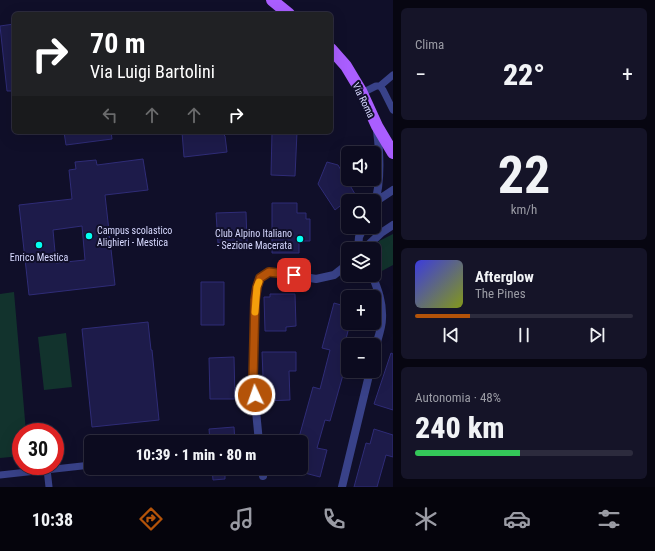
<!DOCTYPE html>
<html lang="it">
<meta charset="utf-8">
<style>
:root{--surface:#0c0b1f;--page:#151428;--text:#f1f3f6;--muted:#9a9ba4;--line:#2c2b3d;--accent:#b45309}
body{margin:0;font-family:"Roboto Condensed",sans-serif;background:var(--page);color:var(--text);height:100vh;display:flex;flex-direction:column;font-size:15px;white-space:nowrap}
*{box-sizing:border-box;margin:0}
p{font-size:13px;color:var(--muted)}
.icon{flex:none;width:22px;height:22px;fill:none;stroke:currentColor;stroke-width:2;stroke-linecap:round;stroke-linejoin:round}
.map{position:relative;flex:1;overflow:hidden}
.details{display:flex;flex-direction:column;gap:8px;padding:8px;background:#070611;width:262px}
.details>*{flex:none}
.top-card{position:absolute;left:12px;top:12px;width:321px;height:122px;border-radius:6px;box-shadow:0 4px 16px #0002,0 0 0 1px var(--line);background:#202124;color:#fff;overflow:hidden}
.fabs{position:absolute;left:341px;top:146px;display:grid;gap:8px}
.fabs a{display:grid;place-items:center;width:40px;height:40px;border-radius:6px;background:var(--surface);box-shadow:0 4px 16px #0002,0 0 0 1px var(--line);font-size:20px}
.speed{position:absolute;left:12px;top:423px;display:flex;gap:8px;font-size:20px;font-weight:700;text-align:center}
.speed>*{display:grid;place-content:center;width:52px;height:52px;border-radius:50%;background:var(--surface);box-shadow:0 4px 16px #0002,0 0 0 1px var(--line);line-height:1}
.speed .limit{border:6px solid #d22;background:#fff;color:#111}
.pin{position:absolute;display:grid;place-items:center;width:34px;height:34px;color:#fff;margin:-17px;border-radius:8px;box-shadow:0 2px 6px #0006}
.me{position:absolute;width:44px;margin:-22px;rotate:357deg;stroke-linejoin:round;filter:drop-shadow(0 0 3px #0008)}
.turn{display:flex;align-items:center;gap:14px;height:84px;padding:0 12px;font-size:18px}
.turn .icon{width:52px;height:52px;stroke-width:2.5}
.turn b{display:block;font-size:28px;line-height:34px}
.lanes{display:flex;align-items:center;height:38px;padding:0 12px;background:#0003;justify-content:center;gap:20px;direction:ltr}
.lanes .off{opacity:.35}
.big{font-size:30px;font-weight:800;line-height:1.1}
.details .tile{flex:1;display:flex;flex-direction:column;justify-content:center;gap:6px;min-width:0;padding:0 14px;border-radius:6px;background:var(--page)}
.details .dial{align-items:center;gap:0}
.dial b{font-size:52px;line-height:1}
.song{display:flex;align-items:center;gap:12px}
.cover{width:48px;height:48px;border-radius:6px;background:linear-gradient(135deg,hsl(240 70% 55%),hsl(70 70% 35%))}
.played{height:4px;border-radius:2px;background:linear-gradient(90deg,var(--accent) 25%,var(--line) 25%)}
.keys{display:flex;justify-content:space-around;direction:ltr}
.heat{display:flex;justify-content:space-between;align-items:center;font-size:22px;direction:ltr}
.charge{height:6px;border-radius:3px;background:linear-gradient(90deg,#34c759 48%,var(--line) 0)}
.trip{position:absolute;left:84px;top:435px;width:224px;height:40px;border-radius:6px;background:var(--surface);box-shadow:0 4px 16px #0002,0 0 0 1px var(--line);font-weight:800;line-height:40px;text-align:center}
.tab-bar{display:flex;height:64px;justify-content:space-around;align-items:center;background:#05040c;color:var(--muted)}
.tab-bar .icon{width:28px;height:28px}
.tab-bar .active{color:var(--accent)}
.tab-bar b{font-size:18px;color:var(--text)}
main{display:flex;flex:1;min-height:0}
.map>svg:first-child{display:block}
.green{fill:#12332d}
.building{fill:#1d1b4a;stroke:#2f2c77;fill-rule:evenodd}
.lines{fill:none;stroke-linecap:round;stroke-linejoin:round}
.lane{stroke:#394289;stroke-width:7}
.street{stroke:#394289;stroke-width:8}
.primary{stroke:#aa5eff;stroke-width:12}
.route-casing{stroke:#753606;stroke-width:10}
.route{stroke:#b45309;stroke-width:7}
.slow{stroke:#f59e0b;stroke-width:7}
.poi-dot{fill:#03fff1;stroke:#100f29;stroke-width:1.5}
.labels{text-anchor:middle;stroke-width:4;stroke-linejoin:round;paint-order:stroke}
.street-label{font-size:10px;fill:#d7d9ff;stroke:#100f29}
.poi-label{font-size:10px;fill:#d7d9ff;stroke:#100f29;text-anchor:start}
</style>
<main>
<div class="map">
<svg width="393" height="487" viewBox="0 0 393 487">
<rect width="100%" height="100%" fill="#100f29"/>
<path class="green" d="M393 234V265L380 272 379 241Z
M14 292 26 432H21V456L0 458V294Z
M66 333 72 387 44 390 38 337Z"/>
<path class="building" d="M14 24V91H7L0 26Z
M64 132H111L112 139 66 145Z
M182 132H221L225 136 227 152 184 157Z
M272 132H297L295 176 271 175Z
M143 159 148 190 105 195 115 285 29 295 19 205 72 199 69 170 76 169 75 162 96 160 97 165ZM82 226 85 260 56 263 53 230Z
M327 162 338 165 355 194 335 210 318 184Z
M272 203H297V213H306V219H310V241H299V253H272Z
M246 212 247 242 218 243 216 213Z
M201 282H224V325H201Z
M270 294H295L296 326 286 327V331H265L264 297H270Z
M334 303 348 307V323H350L343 351 348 353V357L330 421 325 420 317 448 327 450 320 477 301 472V442L298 441 313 387 320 389 330 350 322 348Z
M148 322 151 350H152L159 420 92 427 82 329Z
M262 352H296V371H289L290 400 264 401Z
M391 353 393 354V410L374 404Z
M234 357 235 399H210L209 358Z
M234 427 235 442H210L209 429Z
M374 429 393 435V457L386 455 377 487H354L366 443 370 444Z
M212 468H225V479L213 480Z"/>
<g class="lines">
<path class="lane" d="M380 86 393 75
M362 93 376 86H380L383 90 393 110
M47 469 49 487
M0 475 91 465"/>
<path class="street" d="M375 202 393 190
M374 206C381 184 380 154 377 131
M358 249 359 237 364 227
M364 249 381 233 393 225
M372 275C378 289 383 303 382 319 382 329 376 343 374 353
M259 442 253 380 255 300 257 287 260 278 269 272 283 273 316 279 334 275 348 264
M262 468 263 476
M342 487 370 371"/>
<path class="primary" d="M272 0 289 14
M331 49 346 66 361 91 377 126 393 153"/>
</g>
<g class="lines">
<g class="route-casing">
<path id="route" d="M255 395 253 380 255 300 257 287 260 278 269 272 294 275"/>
</g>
<use href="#route" class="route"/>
<path class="slow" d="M255 312 257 287 259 282"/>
</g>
<g class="poi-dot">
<circle cx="89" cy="236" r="4"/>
<circle cx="300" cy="239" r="4"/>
<circle cx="39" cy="245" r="4"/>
</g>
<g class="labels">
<g class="street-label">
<text transform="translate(364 100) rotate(64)" y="4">Via Roma</text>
</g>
<g class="poi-label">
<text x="97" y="234">Campus scolastico<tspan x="97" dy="12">Alighieri - Mestica</tspan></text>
<text x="292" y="237" text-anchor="end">Club Alpino Italiano<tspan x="292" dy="12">- Sezione Macerata</tspan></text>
<text x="39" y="261" text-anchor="middle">Enrico Mestica</text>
</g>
</g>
</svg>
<div class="fabs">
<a><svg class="icon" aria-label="sound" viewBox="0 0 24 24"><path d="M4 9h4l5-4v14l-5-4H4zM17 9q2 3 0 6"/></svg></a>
<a><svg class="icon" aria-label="search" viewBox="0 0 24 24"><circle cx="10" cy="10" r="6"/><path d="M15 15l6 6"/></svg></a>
<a><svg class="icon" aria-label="layers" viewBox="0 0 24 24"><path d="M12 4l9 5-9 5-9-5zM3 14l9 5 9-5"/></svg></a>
<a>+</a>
<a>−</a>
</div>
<div class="speed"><div class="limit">30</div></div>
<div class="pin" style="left:294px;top:275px;background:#d93025"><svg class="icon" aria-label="arrive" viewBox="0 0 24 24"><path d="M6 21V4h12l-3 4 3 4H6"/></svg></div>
<svg class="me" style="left:255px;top:395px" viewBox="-20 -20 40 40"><circle r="17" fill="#b45309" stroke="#fff" stroke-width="3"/><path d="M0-11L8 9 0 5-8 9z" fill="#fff"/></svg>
<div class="trip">10:39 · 1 min · 80 m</div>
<div class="top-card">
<div class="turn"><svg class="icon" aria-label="right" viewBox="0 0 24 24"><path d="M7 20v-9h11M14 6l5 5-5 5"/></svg><div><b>70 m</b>Via Luigi Bartolini</div></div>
<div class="lanes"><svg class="icon off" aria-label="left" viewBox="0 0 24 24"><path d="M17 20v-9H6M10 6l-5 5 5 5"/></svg><svg class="icon off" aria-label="ahead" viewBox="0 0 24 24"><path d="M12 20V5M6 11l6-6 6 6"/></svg><svg class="icon off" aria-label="ahead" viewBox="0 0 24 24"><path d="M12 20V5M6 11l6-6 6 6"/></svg><svg class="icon" aria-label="right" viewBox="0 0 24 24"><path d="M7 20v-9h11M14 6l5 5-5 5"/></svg></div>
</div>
</div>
<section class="details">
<div class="tile"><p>Clima</p>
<div class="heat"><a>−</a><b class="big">22°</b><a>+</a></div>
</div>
<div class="tile dial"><b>22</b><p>km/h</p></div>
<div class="tile">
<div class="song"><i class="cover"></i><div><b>Afterglow</b><p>The Pines</p></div></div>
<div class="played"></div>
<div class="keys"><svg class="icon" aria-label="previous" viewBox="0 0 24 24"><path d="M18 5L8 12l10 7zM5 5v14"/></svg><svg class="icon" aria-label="pause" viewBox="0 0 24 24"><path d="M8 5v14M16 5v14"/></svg><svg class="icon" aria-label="next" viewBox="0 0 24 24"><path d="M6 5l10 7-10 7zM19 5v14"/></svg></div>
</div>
<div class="tile"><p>Autonomia · 48%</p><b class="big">240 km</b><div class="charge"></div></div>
</section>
</main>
<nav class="tab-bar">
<b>10:38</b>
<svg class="icon active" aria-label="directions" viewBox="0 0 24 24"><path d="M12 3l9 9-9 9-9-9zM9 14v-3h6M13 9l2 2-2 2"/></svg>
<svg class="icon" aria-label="music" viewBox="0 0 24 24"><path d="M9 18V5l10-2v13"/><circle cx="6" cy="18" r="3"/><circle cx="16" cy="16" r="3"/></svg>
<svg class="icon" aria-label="phone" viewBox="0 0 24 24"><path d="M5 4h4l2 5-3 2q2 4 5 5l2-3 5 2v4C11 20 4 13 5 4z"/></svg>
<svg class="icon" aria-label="climate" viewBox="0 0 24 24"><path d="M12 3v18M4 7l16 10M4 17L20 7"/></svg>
<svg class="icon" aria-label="car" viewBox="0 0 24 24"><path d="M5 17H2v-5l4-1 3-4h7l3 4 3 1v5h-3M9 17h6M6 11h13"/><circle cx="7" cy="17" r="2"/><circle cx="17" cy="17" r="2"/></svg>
<svg class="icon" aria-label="filters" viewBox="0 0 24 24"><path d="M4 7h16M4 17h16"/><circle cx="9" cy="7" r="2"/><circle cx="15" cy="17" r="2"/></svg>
</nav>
